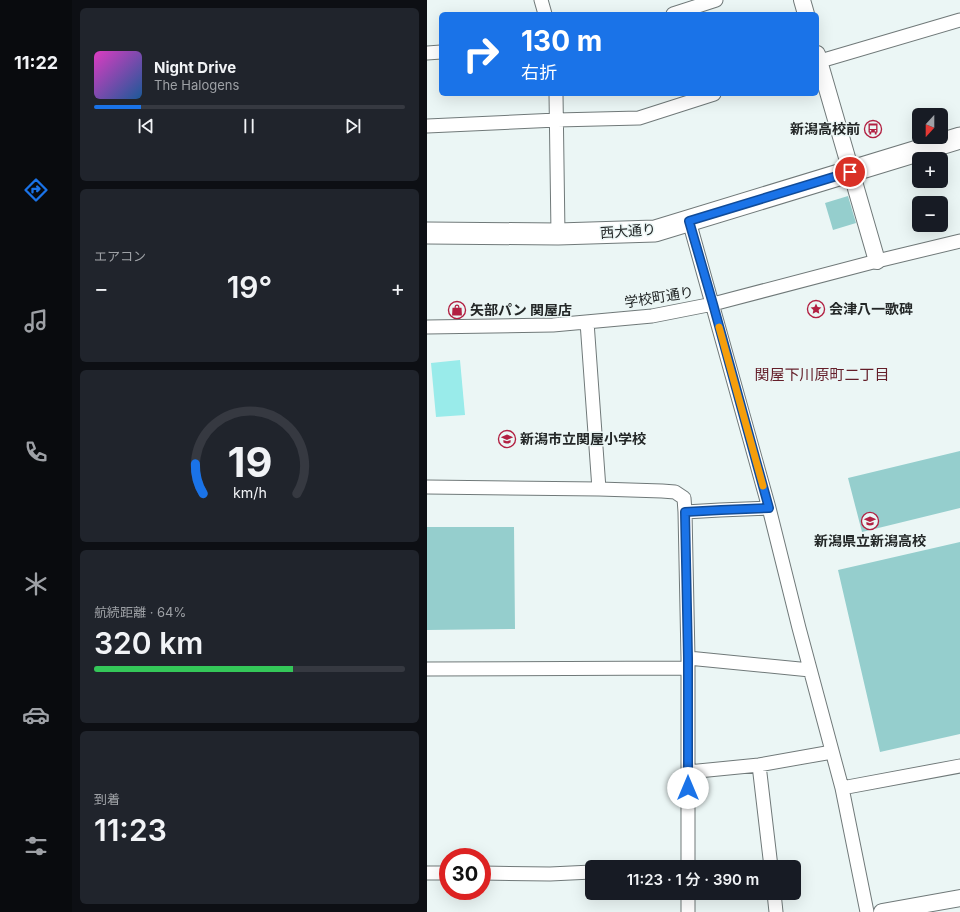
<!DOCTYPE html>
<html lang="ja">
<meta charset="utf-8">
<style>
:root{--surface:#171b24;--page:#20242c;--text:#f1f3f6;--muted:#9ea1a6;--line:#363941;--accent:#1a73e8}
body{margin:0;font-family:Inter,"Noto Sans JP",sans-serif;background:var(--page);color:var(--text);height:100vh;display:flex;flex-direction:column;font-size:15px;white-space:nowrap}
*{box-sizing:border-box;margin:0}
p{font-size:13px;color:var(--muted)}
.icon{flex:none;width:22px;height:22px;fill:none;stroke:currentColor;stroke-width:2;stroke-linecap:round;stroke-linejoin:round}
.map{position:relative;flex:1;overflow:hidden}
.panel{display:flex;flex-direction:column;gap:8px;padding:8px;background:#0d0f14;width:355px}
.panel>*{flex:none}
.banner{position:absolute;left:12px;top:12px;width:380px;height:84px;border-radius:6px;box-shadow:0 4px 16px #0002;background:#1a73e8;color:#fff;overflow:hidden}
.needle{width:26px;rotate:201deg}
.controls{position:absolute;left:485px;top:108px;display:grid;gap:8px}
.controls a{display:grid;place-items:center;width:36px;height:36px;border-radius:6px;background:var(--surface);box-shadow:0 4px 16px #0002;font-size:20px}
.speed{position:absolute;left:12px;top:848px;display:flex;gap:8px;font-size:20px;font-weight:700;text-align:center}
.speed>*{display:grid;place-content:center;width:52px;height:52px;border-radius:50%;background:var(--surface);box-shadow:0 4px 16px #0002;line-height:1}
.speed .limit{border:6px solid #d22;background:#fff;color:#111}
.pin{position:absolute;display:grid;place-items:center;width:34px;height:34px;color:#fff;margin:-17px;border:2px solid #fff;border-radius:50%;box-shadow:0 1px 4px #0007}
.me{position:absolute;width:44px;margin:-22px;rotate:0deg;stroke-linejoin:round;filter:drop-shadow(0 0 3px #0008)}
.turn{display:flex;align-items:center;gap:14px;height:84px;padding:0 16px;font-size:18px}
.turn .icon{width:52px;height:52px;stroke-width:2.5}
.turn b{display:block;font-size:28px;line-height:34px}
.big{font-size:30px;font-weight:600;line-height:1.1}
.panel .widget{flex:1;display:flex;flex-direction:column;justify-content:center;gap:6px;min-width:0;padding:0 14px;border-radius:6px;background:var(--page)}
.panel .dial{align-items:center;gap:0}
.dial svg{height:104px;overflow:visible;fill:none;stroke:var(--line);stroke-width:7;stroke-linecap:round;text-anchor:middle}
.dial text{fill:var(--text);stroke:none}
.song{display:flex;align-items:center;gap:12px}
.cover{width:48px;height:48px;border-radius:6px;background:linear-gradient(135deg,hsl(310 70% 55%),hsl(210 70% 35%))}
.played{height:4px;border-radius:2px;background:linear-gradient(90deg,var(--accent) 15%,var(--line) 15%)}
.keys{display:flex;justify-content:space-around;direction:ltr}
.heat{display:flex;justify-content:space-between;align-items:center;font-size:22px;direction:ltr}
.charge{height:6px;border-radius:3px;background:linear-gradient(90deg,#34c759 64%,var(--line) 0)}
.trip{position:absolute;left:158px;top:860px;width:216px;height:40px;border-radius:6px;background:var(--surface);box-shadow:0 4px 16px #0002;font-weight:600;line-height:40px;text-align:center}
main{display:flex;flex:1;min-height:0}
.menu{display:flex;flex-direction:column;width:72px;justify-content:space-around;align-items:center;background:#090b0e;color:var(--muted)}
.menu .icon{width:28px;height:28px}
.menu .selected{color:var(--accent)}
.menu b{font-size:18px;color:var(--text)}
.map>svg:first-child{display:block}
.green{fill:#95cecd}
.water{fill:#99ebea}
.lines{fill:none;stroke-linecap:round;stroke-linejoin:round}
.minor-casing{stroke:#707979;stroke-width:15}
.tertiary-casing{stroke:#707979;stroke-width:18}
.trunk-casing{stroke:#707979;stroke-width:23}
.minor{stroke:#fff;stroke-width:13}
.tertiary{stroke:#fff;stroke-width:16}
.trunk{stroke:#fff;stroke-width:21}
.route-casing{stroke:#114b97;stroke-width:10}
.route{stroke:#1a73e8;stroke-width:7}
.slow{stroke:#f59e0b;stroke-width:7}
.labels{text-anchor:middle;stroke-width:3;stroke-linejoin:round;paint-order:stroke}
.poi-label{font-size:14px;font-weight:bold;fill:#232727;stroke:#ebf6f5;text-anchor:start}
.street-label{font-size:14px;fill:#232727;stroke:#ebf6f5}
.neighbourhood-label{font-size:15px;fill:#641e29;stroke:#ebf6f5}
</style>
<main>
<nav class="menu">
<b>11:22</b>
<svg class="icon selected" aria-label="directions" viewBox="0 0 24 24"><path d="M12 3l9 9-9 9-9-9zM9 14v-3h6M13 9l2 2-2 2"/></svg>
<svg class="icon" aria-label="music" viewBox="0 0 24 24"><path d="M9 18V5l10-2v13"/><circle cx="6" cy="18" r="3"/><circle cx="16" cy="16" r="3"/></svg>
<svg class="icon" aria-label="phone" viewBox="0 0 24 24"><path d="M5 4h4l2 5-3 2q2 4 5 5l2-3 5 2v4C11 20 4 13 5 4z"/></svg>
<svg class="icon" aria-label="climate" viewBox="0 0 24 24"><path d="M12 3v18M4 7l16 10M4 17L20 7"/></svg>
<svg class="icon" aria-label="car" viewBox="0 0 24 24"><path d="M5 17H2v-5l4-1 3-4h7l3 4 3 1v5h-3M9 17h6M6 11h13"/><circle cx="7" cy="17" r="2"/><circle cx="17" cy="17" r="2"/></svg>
<svg class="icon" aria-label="filters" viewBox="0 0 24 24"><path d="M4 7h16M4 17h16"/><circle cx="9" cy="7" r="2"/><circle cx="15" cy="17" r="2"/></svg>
</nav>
<section class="panel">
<div class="widget">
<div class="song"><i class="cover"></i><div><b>Night Drive</b><p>The Halogens</p></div></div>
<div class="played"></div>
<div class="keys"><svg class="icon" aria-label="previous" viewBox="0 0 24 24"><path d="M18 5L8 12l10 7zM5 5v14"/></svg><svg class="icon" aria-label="pause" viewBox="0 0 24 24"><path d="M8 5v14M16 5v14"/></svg><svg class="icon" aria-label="next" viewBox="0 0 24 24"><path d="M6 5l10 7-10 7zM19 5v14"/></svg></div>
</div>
<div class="widget"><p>エアコン</p>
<div class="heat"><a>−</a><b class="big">19°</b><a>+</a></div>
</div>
<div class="widget dial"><svg viewBox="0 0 100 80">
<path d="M14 69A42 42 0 1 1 86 69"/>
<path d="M14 69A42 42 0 0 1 8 46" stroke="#1a73e8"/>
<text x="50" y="56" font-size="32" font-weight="700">19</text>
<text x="50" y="72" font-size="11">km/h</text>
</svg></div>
<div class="widget"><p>航続距離 · 64%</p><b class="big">320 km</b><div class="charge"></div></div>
<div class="widget"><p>到着</p><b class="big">11:23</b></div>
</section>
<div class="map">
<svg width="533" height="912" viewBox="0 0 533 912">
<rect width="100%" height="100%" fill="#ebf6f5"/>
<path class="green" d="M421 196 429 223 406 230 398 203Z
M533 451V508L435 532 421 478Z
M0 527H87L88 629 0 630Z
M533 542V734L453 752 411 570Z"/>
<path class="water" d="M33 360 38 415 9 417 4 363Z"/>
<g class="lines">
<g class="minor-casing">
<path id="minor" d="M114 0 118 14
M246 14 289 0
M0 53 14 52
M390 62 533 20
M129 94 131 234
M0 126 130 120 212 118 287 94
M262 221 342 508 372 628 415 788 440 912
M160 322 172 489
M0 327 126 325 225 316 286 304 450 261 533 241
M0 487 172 489 235 491 248 492 257 498 258 512 261 658V867
M258 512 293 510 342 508
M261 658 383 670
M0 669 260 668
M332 765 344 867
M261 772 332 765 405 752
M415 788 533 766
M0 873H21
M55 873 123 874 165 872
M347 893 349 912
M261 912V893"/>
</g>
<g class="tertiary-casing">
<path id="tertiary" d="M375 0 379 14
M390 54 450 261
M455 912 533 898"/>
</g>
<g class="trunk-casing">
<path id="trunk" d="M0 233 131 234 228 231 533 138"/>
</g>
<use href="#minor" class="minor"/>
<use href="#tertiary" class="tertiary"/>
<use href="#trunk" class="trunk"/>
</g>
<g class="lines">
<g class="route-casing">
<path id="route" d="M261 788V658L258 512 294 510 342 508 286 304 262 221 423 172"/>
</g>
<use href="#route" class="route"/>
<path class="slow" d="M292 327 336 486"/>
</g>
<defs>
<g id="bus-ring" transform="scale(0.9)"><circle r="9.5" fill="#ebf6f5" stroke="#b22042" stroke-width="1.5"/><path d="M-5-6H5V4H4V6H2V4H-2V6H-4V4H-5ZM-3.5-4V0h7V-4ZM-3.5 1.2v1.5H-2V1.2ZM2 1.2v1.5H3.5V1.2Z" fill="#b22042"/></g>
<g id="sight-ring" transform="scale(0.9)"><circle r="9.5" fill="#ebf6f5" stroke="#b22042" stroke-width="1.5"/><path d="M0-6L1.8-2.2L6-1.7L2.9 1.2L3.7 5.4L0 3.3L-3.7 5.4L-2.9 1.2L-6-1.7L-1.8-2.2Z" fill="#b22042"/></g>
<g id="shop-ring" transform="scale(0.9)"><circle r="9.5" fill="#ebf6f5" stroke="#b22042" stroke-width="1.5"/><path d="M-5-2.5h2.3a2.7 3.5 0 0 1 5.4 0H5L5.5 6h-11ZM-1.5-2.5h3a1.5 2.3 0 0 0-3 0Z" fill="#b22042"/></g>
<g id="school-ring" transform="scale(0.9)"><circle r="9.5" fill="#ebf6f5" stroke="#b22042" stroke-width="1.5"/><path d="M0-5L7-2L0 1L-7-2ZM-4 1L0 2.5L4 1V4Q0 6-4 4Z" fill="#b22042"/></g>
</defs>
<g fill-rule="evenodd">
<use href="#bus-ring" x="446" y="129"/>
<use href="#sight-ring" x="389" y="309"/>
<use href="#shop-ring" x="30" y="310"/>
<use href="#school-ring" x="80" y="439"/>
<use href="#school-ring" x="443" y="521"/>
</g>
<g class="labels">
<g class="poi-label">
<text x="433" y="134" text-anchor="end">新潟高校前</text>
<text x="402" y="314">会津八一歌碑</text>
<text x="43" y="315">矢部パン 関屋店</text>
<text x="93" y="444">新潟市立関屋小学校</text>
<text x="443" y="546" text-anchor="middle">新潟県立新潟高校</text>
</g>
<g class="street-label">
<text transform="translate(201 231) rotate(-4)" y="5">西大通り</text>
<text transform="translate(232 297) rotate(-9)" y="5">学校町通り</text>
</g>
<g class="neighbourhood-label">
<text x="395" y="380">関屋下川原町二丁目</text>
</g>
</g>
</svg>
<div class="controls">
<a><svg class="needle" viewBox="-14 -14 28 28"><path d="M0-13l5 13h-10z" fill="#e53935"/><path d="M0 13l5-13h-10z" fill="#9ea1a6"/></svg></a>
<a>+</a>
<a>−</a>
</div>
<div class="speed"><div class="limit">30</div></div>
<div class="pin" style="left:423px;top:172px;background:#d93025"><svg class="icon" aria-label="arrive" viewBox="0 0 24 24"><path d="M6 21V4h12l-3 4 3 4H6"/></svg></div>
<svg class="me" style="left:261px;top:788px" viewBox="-20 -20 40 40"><circle r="19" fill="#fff"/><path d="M0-13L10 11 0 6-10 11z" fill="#1a73e8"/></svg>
<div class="trip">11:23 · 1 分 · 390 m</div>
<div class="banner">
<div class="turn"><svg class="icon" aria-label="right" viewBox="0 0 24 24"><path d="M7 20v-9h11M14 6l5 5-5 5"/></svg><div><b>130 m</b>右折</div></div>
</div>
</div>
</main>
